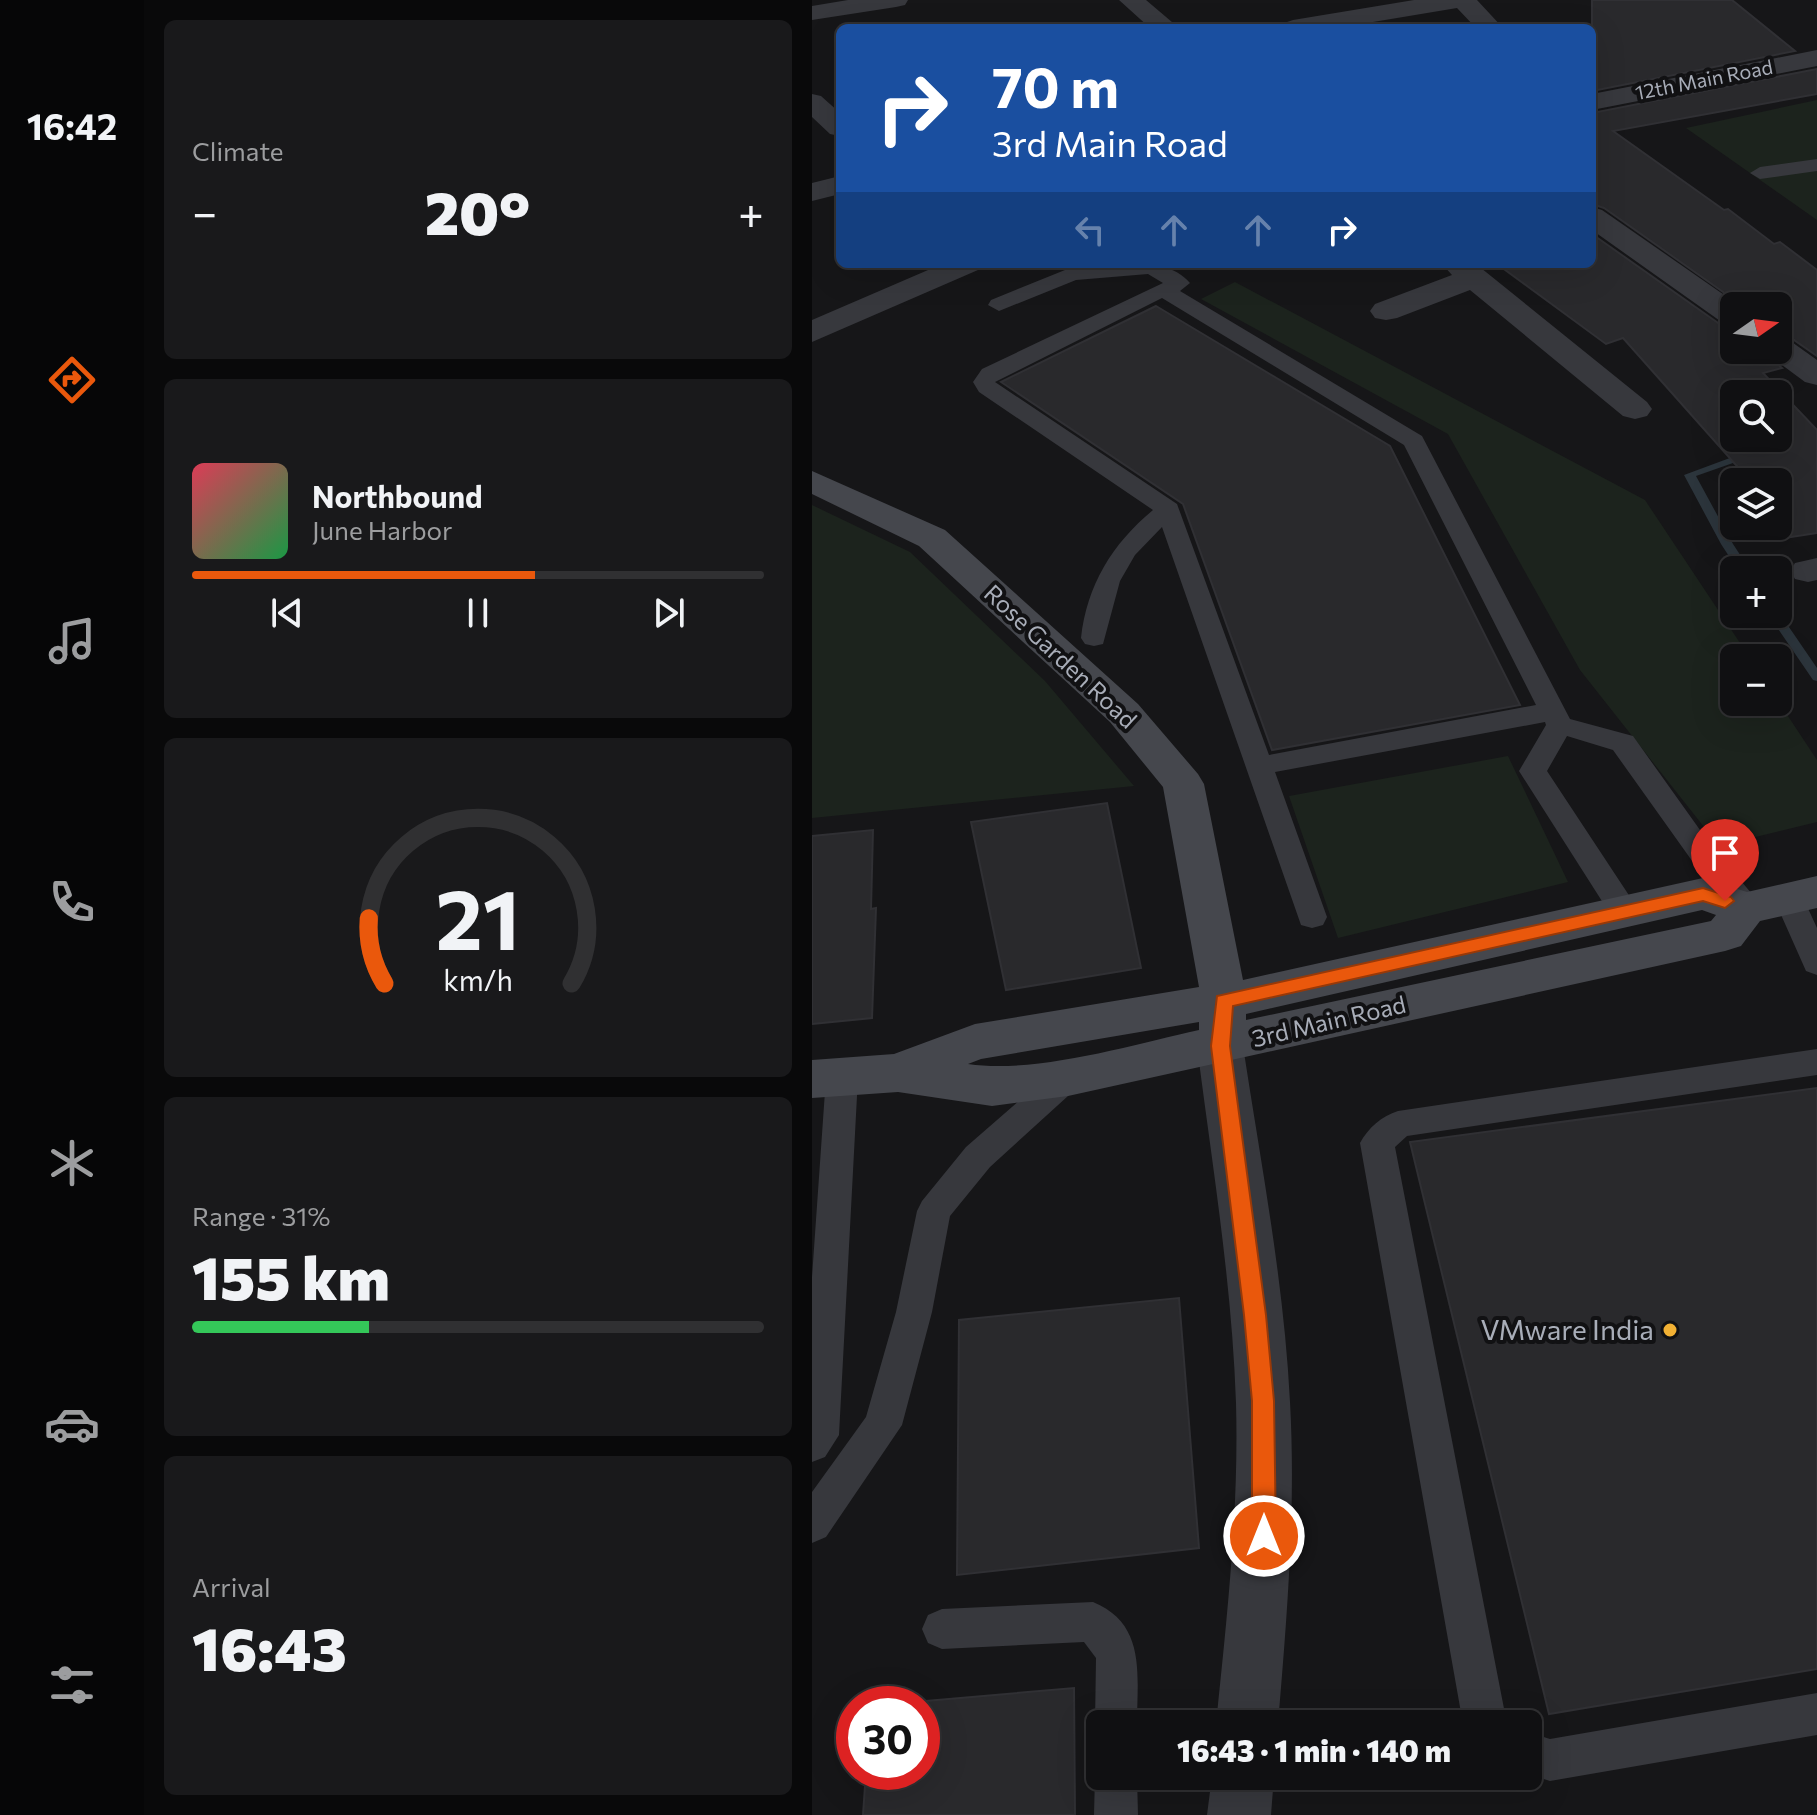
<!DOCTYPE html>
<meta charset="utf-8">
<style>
:root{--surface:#101012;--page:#19191b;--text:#f1f3f6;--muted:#9c9d9f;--line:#303032;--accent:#ea580c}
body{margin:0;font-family:Commissioner,sans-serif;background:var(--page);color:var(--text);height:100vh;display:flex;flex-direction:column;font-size:30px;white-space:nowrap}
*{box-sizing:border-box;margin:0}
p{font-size:26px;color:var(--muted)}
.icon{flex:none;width:44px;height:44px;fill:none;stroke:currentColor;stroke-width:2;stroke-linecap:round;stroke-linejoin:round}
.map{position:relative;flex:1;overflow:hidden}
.side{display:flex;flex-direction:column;gap:20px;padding:20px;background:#09090a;width:668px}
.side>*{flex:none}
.guide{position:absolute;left:24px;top:24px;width:760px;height:244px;border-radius:12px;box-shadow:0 8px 32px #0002,0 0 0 2px var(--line);background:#1a4fa0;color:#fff;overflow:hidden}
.needle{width:52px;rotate:76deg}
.buttons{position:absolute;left:908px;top:292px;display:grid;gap:16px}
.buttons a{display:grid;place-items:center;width:72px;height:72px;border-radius:12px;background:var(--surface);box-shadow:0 8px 32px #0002,0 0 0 2px var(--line);font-size:40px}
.speed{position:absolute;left:24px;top:1686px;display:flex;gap:16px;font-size:40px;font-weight:700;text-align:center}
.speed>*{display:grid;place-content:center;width:104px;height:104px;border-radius:50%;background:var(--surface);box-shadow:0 8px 32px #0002,0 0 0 2px var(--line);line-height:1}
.speed .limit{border:12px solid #d22;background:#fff;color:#111}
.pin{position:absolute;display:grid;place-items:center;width:68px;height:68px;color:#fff;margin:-82px -34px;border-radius:50% 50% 50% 0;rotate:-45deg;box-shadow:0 0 8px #0007}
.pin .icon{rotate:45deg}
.me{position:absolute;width:88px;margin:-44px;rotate:0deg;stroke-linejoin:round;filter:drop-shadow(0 0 6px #0008)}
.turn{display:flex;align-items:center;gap:28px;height:168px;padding:0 24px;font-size:36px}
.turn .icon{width:104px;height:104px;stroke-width:2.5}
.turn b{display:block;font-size:56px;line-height:68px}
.lanes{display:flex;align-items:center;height:76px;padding:0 24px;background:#0003;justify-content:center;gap:40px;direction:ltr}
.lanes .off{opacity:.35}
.big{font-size:60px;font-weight:800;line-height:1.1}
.side .widget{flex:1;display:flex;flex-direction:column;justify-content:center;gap:12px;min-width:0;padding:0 28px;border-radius:12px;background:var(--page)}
.side .dial{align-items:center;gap:0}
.dial svg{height:208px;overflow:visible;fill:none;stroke:var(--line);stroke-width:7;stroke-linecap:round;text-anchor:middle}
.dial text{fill:var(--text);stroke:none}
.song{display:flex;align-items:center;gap:24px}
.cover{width:96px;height:96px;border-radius:12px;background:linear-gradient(135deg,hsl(350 70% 55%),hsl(140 70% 35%))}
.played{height:8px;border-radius:4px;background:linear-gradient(90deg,var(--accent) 60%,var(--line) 60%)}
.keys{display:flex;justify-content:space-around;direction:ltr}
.heat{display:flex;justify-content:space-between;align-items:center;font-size:44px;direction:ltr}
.charge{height:12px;border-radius:6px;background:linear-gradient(90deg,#34c759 31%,var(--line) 0)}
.trip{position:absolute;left:274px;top:1710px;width:456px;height:80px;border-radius:12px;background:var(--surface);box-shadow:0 8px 32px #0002,0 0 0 2px var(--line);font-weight:800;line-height:80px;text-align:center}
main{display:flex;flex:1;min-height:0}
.dock{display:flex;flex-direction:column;width:144px;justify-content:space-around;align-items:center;background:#060607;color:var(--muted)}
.dock .icon{width:56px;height:56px}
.dock .active{color:var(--accent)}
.dock b{font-size:36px;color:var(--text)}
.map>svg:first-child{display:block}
.green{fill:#1c231d}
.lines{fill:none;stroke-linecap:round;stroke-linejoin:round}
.stream{fill:#2c353c;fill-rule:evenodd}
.building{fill:#29292c;stroke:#303034;stroke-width:2;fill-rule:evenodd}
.lane{fill:#37383d;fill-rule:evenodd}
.street{fill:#37383d;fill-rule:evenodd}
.secondary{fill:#45474d;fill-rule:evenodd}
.route{fill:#ea580c;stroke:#983908;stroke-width:2}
.poi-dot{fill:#f2b134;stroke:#111113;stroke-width:3}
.labels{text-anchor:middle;stroke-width:8;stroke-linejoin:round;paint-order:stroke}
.far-street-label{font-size:20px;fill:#a8adb8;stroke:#111113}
.street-label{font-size:24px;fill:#a8adb8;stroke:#111113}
.near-poi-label{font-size:28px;fill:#a8adb8;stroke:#111113;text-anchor:end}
</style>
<main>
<nav class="dock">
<b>16:42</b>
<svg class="icon active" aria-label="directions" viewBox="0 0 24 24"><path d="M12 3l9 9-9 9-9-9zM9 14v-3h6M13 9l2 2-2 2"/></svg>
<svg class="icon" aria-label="music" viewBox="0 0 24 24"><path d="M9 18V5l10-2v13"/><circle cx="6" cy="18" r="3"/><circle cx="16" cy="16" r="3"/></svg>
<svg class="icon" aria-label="phone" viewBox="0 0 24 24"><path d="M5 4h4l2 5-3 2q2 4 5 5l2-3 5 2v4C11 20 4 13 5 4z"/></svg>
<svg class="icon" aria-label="climate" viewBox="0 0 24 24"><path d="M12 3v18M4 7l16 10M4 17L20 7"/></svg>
<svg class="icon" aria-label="car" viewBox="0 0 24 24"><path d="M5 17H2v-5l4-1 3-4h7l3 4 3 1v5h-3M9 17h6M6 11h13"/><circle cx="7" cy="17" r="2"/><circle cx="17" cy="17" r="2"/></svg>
<svg class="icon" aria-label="filters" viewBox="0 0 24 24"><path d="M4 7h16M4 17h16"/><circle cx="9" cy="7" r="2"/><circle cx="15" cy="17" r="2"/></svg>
</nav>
<section class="side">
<div class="widget"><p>Climate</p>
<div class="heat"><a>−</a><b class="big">20°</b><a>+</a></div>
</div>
<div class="widget">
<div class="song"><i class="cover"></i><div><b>Northbound</b><p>June Harbor</p></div></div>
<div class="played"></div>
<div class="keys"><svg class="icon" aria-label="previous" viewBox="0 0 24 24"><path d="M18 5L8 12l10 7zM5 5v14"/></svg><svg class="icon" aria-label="pause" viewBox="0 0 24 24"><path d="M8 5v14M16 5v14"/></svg><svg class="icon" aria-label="next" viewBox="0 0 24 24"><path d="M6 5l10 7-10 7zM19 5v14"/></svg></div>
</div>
<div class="widget dial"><svg viewBox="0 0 100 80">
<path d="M14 69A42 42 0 1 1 86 69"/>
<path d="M14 69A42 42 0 0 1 8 44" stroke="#ea580c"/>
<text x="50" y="56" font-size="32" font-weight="700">21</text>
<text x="50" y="72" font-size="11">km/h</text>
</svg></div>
<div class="widget"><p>Range · 31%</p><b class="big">155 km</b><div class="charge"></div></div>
<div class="widget"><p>Arrival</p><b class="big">16:43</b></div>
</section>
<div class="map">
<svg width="1005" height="1815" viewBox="0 0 1005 1815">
<rect width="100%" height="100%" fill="#161618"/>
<path class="green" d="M1005 100V220L874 128Z
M423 282 833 500 938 658H922V702L966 701 1005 760V822L907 846 768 670 636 434 389 299Z
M0 505 98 552 233 681 322 786 0 818Z
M696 756 756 882 526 938 477 796Z"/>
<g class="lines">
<path class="stream" d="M934 452 938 453V457L884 476 921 544 938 570H926L909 544 872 475Z
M966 611 1005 668V681L1001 680 956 614H966Z"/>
</g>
<path class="building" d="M780 0H920L983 51 780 91Z
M1005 69V94L801 131 912 210 916 209 962 244 968 242 1005 270V356L979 338 966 334V306H931L792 208 780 204V113Z
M780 234 909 325 922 328V350H949L970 368 951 373 1005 430V533L952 541 941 526H966V482H939L811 338 794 344 685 264H780ZM922 394H966V438H922Z
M344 306 578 446 708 705 460 750 371 504 189 382Z
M295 803 329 968 194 990 159 822Z
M61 830 59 909 64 908 60 1018 0 1024V836Z
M1005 1088V1669L737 1714 598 1142Z
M367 1298 387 1548 145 1575 147 1320Z
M262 1688 263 1815H51L54 1772H110V1704H79Z"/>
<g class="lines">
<path class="lane" d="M1005 159V171L948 179 938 173 948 167Z
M310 264C334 264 361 263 378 283L368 291 610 436 758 719 821 736 898 844 945 900 949 908 945 916 934 919 923 916 878 858 801 750 755 736 735 771 828 912 824 920 813 923 802 920 707 771 734 725 733 722 463 772 515 917 511 925 500 928 489 925 350 527 323 555 308 581 291 644 282 646 273 644 269 638C275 585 300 544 341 510L167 392 161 382 170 369 351 283 336 274 264 280 187 311 176 305 179 300 253 270ZM350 298 592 445 724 705 457 755 365 504 183 382Z
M977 888 988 891 1005 928V975L994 971 962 899 966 891Z
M1005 1049V1075L595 1136 583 1147 695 1724H651L548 1143C556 1128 570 1116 586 1111Z
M30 1064 41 1068 46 1077 27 1435 13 1457 0 1462V1277L14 1077 19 1068Z
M256 1064 267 1068 272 1077 267 1086 178 1167 138 1216 120 1312 90 1425 14 1537 0 1543V1492L54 1417 84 1312 105 1211 110 1201 154 1147 245 1068Z
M281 1602C335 1624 325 1676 325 1724H288V1736L283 1724 284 1658 272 1642 130 1649 116 1643 110 1629 116 1615 130 1609Z
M1005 1693V1735L738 1781 716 1774V1732L738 1739Z
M288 1763V1776H325L326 1815H282L283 1776Z"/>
<path class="street" d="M36 0H96L93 5 84 7 0 20V6Z
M307 0H334L367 28H338Z
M602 0H665L691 28H664L645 8 525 28H468L472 23 481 20Z
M1005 50V66L780 110V94Z
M0 94 9 96 28 113V136L18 134 0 117Z
M28 176V194L0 201V183Z
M780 207 790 210 928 306H922V325L911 323 780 230Z
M130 264H170L166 270 0 342V320Z
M630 264H664L835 402 840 409 835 416 823 419 811 416 658 290 585 318 574 320 563 318 558 311 563 304 640 275Z
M966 337 977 340 1005 360V385L993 382 955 354 952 350H966Z
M1005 558V580L996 582 983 579 978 571 983 563Z
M408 1028 425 1033 431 1046C449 1164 472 1282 478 1402 484 1509 475 1617 466 1724H404C415 1617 427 1510 424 1403 420 1283 400 1164 385 1046L391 1033Z
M400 1776H462L459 1815H395Z"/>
<path class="secondary" d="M0 471 133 530 326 704 386 774 392 784 431 980 891 878 935 892 1005 876V908L948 921 929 946 913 951 256 1096 180 1106 86 1092 0 1098V1060L82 1054 163 1024 387 987 351 787 298 722 107 546 0 494ZM890 910 904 915 899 921 434 1020V1014ZM387 1022V1030C319 1045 224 1074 156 1064L169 1059Z"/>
</g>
<path class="route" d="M891 888 919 897 922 901 913 908 891 901 421 1006 418 1046 454 1315 462 1401 464 1536 460 1544 452 1547 444 1544 440 1536V1401L432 1315 399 1046 405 996Z"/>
<circle class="poi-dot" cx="858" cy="1330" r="8"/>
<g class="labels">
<g class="far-street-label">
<text transform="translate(892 80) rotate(-11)" y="7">12th Main Road</text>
</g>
<g class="street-label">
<text transform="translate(248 657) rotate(43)" y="8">Rose Garden Road</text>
<text transform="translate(517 1022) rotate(-13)" y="8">3rd Main Road</text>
</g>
<g class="near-poi-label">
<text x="842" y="1340">VMware India</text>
</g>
</g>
</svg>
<div class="buttons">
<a><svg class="needle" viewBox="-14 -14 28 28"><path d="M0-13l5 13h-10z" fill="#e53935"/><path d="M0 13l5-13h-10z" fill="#9c9d9f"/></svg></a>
<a><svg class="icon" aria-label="search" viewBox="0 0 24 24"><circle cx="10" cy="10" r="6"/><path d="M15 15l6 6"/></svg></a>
<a><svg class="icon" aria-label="layers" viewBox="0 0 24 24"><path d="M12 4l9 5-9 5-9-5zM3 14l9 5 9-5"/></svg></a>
<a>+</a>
<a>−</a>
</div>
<div class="speed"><div class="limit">30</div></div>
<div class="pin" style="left:913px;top:901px;background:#d93025"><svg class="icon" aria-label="arrive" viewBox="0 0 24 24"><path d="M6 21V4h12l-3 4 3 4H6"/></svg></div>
<svg class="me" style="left:452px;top:1536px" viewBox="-20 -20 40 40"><circle r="17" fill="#ea580c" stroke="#fff" stroke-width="3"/><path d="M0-11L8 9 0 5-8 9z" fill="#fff"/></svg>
<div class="trip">16:43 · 1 min · 140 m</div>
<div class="guide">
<div class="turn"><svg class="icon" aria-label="right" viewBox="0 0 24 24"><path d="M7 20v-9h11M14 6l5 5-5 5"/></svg><div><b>70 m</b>3rd Main Road</div></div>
<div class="lanes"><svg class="icon off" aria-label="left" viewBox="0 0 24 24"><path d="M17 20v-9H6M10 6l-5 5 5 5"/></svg><svg class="icon off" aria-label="ahead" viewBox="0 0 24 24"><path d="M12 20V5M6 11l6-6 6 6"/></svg><svg class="icon off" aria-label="ahead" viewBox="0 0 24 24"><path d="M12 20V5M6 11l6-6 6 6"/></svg><svg class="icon" aria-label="right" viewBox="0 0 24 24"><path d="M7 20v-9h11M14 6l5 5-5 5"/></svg></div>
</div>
</div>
</main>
